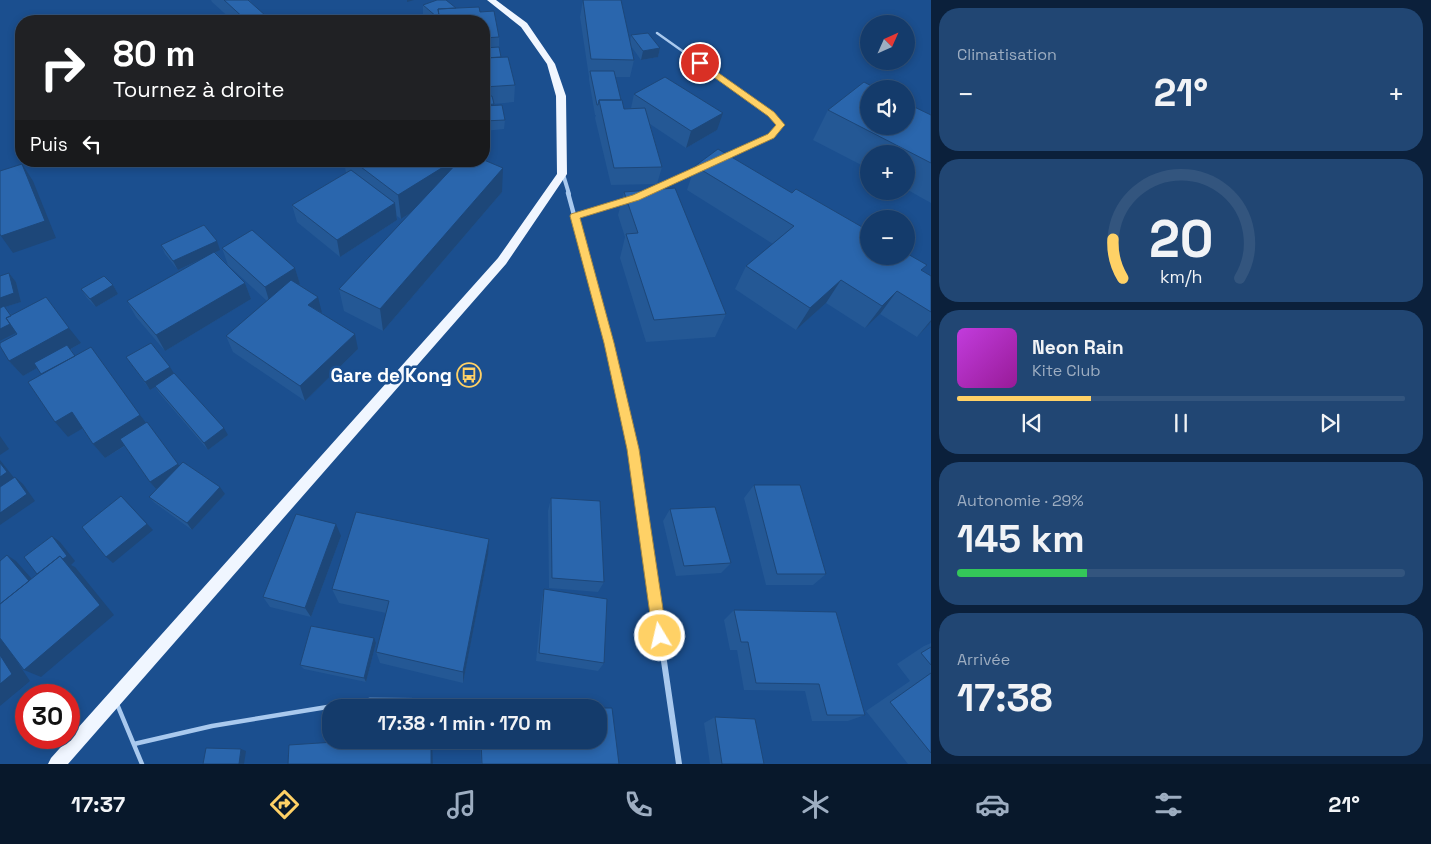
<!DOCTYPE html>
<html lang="fr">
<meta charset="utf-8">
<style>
:root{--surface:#143b6b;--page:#214673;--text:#f1f3f6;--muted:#9dadc1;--line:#33557e;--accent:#ffd166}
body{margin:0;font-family:"Space Grotesk",sans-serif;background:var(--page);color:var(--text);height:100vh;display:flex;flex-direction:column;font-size:19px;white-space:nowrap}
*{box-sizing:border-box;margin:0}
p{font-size:16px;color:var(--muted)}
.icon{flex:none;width:28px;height:28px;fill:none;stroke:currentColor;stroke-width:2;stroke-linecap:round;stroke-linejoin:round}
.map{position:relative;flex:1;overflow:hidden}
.drawer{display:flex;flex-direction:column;gap:8px;padding:8px;background:#0b203b;width:500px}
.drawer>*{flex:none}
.top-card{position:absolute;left:15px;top:15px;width:475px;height:152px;border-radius:20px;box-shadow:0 2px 8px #0003,0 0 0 1px var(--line);background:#202124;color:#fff;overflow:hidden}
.needle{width:32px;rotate:45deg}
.buttons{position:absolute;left:860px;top:15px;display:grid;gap:10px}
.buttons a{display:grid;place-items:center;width:55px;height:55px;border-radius:50%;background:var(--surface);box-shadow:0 2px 8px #0003,0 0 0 1px var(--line);font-size:25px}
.speed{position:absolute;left:15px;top:684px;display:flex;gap:10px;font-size:25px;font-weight:700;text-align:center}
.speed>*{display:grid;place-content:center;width:65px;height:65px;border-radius:50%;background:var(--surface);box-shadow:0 2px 8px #0003,0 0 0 1px var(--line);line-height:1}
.speed .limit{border:8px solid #d22;background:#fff;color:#111}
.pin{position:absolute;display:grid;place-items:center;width:42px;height:42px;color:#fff;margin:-21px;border:2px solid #fff;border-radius:50%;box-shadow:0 1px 5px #0007}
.me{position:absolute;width:55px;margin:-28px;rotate:351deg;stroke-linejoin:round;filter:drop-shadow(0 0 4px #0008)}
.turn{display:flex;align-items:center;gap:18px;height:105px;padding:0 15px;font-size:22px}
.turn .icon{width:65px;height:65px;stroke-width:2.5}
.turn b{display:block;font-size:35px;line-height:42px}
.then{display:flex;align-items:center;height:48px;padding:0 15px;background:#0003;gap:10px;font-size:19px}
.big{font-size:38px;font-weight:800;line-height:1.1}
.drawer .card{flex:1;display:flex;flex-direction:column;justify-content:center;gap:8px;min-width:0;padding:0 18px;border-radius:20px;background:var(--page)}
.drawer .dial{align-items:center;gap:0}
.dial svg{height:130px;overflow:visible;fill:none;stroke:var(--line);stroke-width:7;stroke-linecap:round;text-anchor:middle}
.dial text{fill:var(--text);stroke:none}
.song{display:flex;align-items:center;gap:15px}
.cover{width:60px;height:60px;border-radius:8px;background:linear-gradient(135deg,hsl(290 70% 55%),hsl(300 70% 35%))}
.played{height:5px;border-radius:2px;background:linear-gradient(90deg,var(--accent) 30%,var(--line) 30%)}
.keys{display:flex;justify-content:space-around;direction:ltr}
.heat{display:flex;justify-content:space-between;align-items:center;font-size:28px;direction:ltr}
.charge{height:8px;border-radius:4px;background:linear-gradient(90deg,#34c759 29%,var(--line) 0)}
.trip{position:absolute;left:322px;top:699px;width:285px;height:50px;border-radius:20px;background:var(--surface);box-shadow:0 2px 8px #0003,0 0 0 1px var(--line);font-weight:800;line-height:50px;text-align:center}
.menu{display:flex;height:80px;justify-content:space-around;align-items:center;background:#08182b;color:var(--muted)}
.menu .icon{width:35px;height:35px}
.menu .active{color:var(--accent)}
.menu b{font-size:22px;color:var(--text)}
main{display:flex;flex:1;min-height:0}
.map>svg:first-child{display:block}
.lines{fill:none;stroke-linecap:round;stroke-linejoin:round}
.lane-far2{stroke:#a9c9ee;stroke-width:2.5}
.lane-far1{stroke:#a9c9ee;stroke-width:4}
.lane{stroke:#a9c9ee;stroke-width:4.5}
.street-far2{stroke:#a9c9ee;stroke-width:4}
.street-far1{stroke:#a9c9ee;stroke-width:4.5}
.street{stroke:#a9c9ee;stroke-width:6}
.primary{fill:#f0f6ff;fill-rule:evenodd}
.wall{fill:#245895}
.shaded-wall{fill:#1d4779}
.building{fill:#2a66ad;stroke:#1d4779}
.route{fill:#ffd166;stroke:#a68842}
.labels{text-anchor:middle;stroke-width:5;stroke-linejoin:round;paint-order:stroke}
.poi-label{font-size:19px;font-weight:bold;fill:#fff;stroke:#1b4f8f;text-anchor:end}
</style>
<main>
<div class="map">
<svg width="931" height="764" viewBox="0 0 931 764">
<rect width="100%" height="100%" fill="#1b4f8f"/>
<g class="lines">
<path class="lane-far2" d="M657 33 771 114 780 125 771 136 725 157
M650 191 696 170"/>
<path class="lane-far1" d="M575 216 625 201"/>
<path class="lane" d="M117 704 142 764
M134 744 212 726 370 700 563 701"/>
<path class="street-far2" d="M563 174 569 194"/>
<path class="street-far1" d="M568 193 609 343 632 444"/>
<path class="street" d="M632 442 679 764"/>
<path class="primary" d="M487 0H496L527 23 555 64 566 96 567 174 506 264 68 764H48L51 758 498 258 557 174 556 96 547 64 521 27Z"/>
</g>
<path class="wall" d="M211 0H250L251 2 268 21H233L212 2Z
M583 0 630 42 631 35 660 48 658 57 641 60 631 46 634 60 630 77H615L621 100 624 109 631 108 634 94 717 130 686 148 650 124 662 167 657 184 611 185 595 118 596 115H595L589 80V77L580 17Z
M423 5 456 8 480 12 499 37V48L501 57 515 85 514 102 493 104V106L505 120 504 129 484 131V21H432L423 14Z
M828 110 931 115V203L906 189V154H869V169L813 140Z
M344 161H484L502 192 383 331 344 311 339 289 411 213 401 219 397 216V220L340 257 297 222 292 205 346 173Z
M695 166 922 270 931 276V322L917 337 880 314 865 328 826 303 796 330 735 289 746 266 773 244 687 190Z
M624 192 726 314 715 337 646 342 620 258 625 237 618 215Z
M161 245 220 250 215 252 245 283 251 299 165 351 136 317 127 301 203 258 178 270 165 254Z
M222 248 295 268 300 284 299 285 322 313 358 349 305 401 233 352 226 336 267 301 228 265Z
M9 273 16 282 21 302 5 307 12 315 81 343 71 349 75 356 146 422 179 466 225 494 192 530 155 503 149 497 158 488 156 489 150 482 125 446 105 458 93 444 82 428 68 437 41 374 37 368 23 376 9 361 17 334 16 333 0 341V276Z
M113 285 118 294 96 307 87 298 81 289Z
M126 357 174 373 228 435 208 450 160 394 155 387 150 390Z
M754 485 826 574 813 585H766L744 498Z
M551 498 604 582 598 592 549 588 548 511Z
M670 509 731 563 721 573 676 576 663 521Z
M341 536 311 617 270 607 263 597Z
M488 555 463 683 380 663 376 652 386 613 339 603 332 589Z
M544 589 604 663 598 671 536 661 542 599Z
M734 610 865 715 848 721H812L805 691 744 690 737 650H730L724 620Z
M376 643 366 682 304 669 300 665Z
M931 643V764H908L866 711 910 681 897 664 924 646Z
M715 717 764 764H710L704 723Z
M480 740H599L619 764H481Z"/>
<path class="shaded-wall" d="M407 0H414L407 2Z
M266 16 268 21H251Z
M660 48 658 57 641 60 643 51Z
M723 113 717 130 686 148 691 131Z
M450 161H463L458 182 401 219 398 195Z
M22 164 33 181 56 238 13 253 1 236Z
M503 168 502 192 383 331 380 309Z
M395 203 397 220 340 257 337 240Z
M217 241 220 250 178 270 173 261Z
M295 268 300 284 270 304 265 287Z
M9 273 16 282 21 302 5 307 22 330 0 341V298Z
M841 280 826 303 796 330 810 308Z
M245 283 251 299 165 351 156 335Z
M113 285 118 294 96 307 90 299Z
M897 291 880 314 865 328 882 306Z
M318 297 322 313 308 305Z
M931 320V322L917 337Z
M69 328 81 343 23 376 9 361Z
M355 334 358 349 305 401 300 386Z
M170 367 175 375 150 390 145 382Z
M72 412 85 427 68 437 55 422Z
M140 415 151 429 105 458 93 444Z
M224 428 228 435 208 450 204 443Z
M0 436 9 449 0 455Z
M0 460 15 479 0 489Z
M178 464 183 471 156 489 150 482Z
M15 477 23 484 35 501 0 525V513Z
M220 487 225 494 192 530 187 523Z
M121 496 153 530 113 563 106 557Z
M336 524 341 536 311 617 305 608Z
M52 536 60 542 75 561 71 565 75 567 114 615 41 677 24 670 48 583Z
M489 539 488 555 463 683V672Z
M7 555 16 561 39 587 3 618Z
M0 636 30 681 0 706Z
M374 638 376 643 366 682 364 678Z
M431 740H432L433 764H431Z
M241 749 246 751 244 764H239Z"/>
<path class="building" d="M224 0H248L266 16 251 21H247Z
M437 0H446L456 8 438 9 439 16 437 17 423 5Z
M583 0H621L634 60 591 59Z
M479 7 480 12 494 11 499 37 484 38V21H440L438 9Z
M648 33 660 48 643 51 631 35Z
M499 47 501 57 484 58V48Z
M508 57 515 85 484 87V58Z
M590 71H614L621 100H599L598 105H597Z
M665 77 723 113 691 131 634 94Z
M864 82 877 89H869V126H906V103L931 115V163L828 110Z
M484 96H492L494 104 484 105Z
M599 100H622L624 109 645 108 662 167 614 168Z
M502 105 505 120 484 121V106Z
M718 149 792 193 796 189 869 231V256H906V253L927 265 921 270 931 276V312L897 291 882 306 841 280 810 308 746 266 794 226 695 166Z
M484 160 503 168 380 309 339 289 459 161H484Z
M353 161H453L398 195Z
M22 164 45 221 1 236 0 234V171Z
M351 170 395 203 337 240 292 205Z
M675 188 726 314 654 320 626 234 638 233 624 192Z
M204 225 217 241 173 261 161 245Z
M252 230 295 268 265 287 222 248Z
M214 252 245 283 156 335 127 301Z
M9 273 14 293 0 298V276Z
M104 276 113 285 90 299 81 289Z
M291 280 318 297 308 305 355 334 300 386 226 336Z
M46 297 69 328 9 361 0 346V343L17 334 6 318Z
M4 306 11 316 6 318 10 324 0 329V308Z
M151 343 170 367 145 382 126 357Z
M67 345 75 356 41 374 34 363Z
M91 347 140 415 93 444 72 412 55 422 28 382Z
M174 373 224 428 204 443 155 386Z
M147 422 178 464 150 482 120 439Z
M183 462 220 487 187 523 149 497Z
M0 463 7 472 0 477Z
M15 477 27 494 0 513V487Z
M754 485H800L826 574H777Z
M121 496 147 524 106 557 82 527Z
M551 498 600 501 604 582 552 578Z
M715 507 731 563 684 566 670 509Z
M356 512 489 539 463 672 376 652 389 601 332 589Z
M296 514 336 524 305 608 263 597Z
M52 536 67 556 63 559 60 556 37 574 24 557Z
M7 555 29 581 0 604V561Z
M60 556 100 605 24 670 0 638V604Z
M544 589 607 599 604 663 539 653Z
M734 610 836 612 865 715H827L819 684 756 683 748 642H741Z
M311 626 374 638 364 678 300 665Z
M931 647V665L921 653Z
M0 655 12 674 0 684Z
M931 673V753L890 702Z
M599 708H612L619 764H482L481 740H599Z
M715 717 755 719 764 764H722Z
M365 740H431V764H288L289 745Z
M206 748 241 749 239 764H203Z"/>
<path class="route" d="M697 62H703L774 112 785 125 783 127 774 138 639 200 580 218 614 343 639 449 667 636 665 640 660 643 655 640 653 636 627 449 604 343 570 216 571 214 633 195 768 134 776 125 768 116 697 65Z"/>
<defs>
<g id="bus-ring" transform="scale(1.25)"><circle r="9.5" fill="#1b4f8f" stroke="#ffd166" stroke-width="1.5"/><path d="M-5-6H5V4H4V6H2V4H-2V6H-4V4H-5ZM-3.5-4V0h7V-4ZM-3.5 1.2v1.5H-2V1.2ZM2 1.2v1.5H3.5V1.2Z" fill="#ffd166"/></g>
</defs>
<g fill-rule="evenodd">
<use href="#bus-ring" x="469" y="375"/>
</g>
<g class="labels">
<g class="poi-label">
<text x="452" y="382">Gare de Kong</text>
</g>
</g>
</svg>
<div class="buttons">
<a><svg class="needle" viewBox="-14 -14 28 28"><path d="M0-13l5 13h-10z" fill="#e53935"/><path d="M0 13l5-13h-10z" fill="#9dadc1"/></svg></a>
<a><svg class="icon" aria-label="sound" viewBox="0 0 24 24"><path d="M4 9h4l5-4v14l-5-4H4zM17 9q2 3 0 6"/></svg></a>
<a>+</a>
<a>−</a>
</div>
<div class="speed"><div class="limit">30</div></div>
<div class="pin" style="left:700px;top:63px;background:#d93025"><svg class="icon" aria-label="arrive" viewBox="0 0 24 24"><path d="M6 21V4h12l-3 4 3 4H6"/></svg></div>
<svg class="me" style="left:660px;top:636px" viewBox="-20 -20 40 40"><circle r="17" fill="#ffd166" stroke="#fff" stroke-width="3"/><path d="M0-11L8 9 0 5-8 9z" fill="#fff"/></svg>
<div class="trip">17:38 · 1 min · 170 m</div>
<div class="top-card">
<div class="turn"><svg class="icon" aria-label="right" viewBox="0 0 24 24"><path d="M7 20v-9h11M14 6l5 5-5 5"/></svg><div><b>80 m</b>Tournez à droite</div></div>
<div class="then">Puis<svg class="icon" aria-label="left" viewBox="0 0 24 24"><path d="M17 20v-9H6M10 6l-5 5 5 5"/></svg></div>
</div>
</div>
<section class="drawer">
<div class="card"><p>Climatisation</p>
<div class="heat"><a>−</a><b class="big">21°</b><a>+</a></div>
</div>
<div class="card dial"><svg viewBox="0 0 100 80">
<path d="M14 69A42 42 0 1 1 86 69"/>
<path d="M14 69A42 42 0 0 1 8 45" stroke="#ffd166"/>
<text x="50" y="56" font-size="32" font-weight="700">20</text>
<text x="50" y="72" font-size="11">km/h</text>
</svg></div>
<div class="card">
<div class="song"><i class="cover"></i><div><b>Neon Rain</b><p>Kite Club</p></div></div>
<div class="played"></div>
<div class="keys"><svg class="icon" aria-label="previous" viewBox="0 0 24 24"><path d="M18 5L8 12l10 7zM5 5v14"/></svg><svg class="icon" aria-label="pause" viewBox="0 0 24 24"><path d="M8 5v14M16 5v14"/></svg><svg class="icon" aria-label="next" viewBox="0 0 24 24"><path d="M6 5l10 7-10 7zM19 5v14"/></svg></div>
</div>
<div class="card"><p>Autonomie · 29%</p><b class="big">145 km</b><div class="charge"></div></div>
<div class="card"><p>Arrivée</p><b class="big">17:38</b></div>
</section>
</main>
<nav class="menu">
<b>17:37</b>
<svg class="icon active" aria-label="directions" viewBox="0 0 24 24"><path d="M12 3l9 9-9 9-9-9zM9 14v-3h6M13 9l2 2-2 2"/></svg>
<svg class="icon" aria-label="music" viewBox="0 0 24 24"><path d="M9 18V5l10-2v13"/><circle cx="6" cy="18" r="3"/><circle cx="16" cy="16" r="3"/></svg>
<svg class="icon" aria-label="phone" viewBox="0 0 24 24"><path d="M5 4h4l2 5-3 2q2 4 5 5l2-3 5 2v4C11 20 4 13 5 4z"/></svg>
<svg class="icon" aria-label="climate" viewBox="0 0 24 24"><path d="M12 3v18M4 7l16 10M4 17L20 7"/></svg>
<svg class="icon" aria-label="car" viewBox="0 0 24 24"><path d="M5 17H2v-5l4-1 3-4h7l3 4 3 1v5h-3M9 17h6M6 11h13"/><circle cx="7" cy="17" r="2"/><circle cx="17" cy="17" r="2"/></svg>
<svg class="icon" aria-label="filters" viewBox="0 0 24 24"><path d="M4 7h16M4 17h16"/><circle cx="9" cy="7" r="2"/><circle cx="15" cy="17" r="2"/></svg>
<b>21°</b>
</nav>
